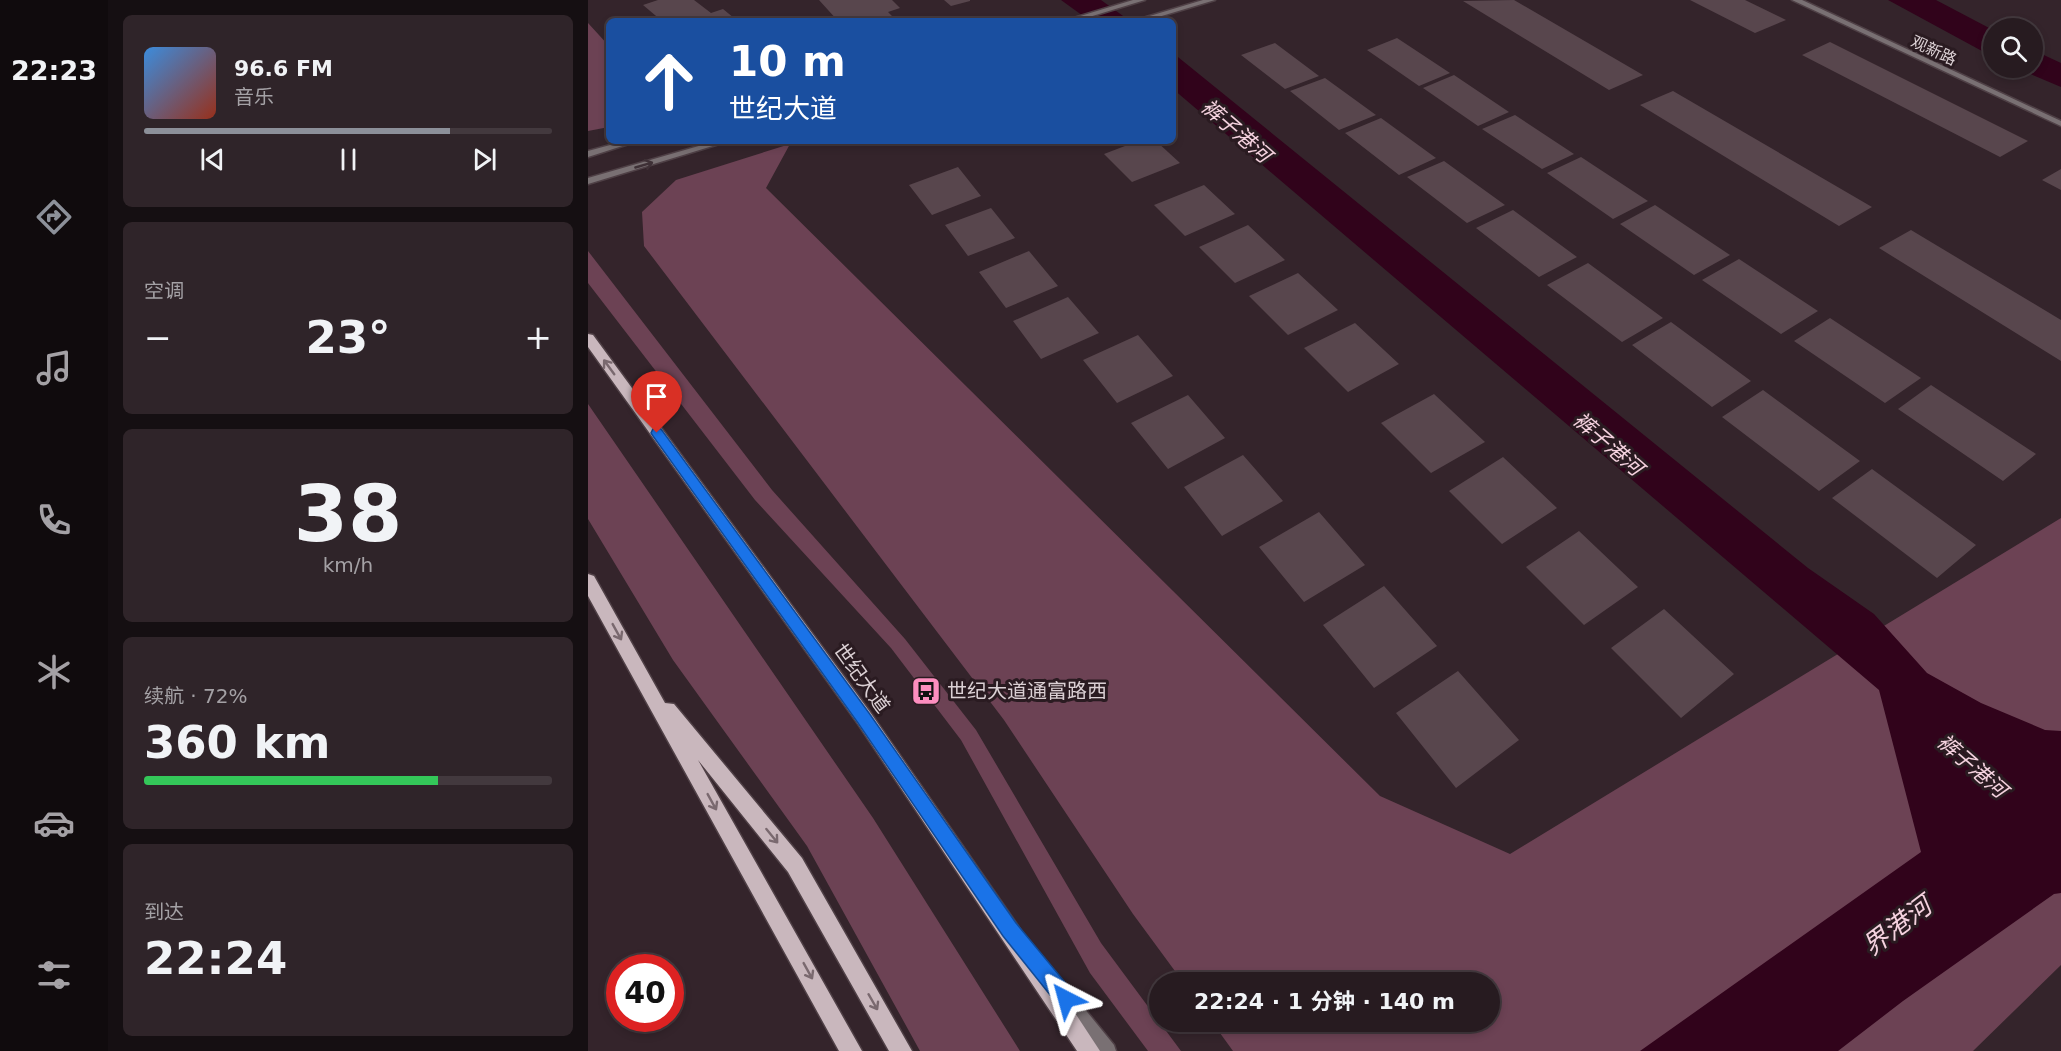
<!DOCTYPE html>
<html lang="zh">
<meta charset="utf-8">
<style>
:root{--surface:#271b20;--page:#2f2429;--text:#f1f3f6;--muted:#a4a1a5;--line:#43393e;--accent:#8c9099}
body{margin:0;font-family:"DejaVu Sans","Noto Sans SC",sans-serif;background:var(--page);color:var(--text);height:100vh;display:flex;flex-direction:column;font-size:22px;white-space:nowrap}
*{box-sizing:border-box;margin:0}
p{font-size:20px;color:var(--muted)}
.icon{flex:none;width:33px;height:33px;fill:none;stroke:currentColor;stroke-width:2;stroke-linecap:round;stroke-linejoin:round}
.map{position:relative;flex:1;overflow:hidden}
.details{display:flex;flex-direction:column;gap:15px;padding:15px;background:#150f12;width:480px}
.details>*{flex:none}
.banner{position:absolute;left:18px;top:18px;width:570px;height:126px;border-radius:9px;box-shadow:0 3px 9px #0003,0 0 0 2px var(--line);background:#1a4fa0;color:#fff;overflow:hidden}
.fabs{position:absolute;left:1395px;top:18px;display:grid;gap:12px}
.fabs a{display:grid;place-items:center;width:60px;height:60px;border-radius:50%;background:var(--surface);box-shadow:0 3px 9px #0003,0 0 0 2px var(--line);font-size:30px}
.speed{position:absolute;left:18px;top:954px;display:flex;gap:12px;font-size:30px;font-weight:700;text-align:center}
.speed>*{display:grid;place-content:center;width:78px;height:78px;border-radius:50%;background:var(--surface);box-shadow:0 3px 9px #0003,0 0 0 2px var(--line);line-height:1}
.speed .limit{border:9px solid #d22;background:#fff;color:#111}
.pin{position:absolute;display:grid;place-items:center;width:51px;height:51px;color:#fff;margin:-62px -26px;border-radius:50% 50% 50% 0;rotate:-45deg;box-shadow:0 0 6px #0007}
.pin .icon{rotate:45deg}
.me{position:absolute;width:66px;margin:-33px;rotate:321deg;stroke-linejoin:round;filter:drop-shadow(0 0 4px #0008)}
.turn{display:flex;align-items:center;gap:21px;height:126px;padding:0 24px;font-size:27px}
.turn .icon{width:78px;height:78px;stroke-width:2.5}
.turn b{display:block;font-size:42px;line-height:51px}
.big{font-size:45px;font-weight:700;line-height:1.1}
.details .widget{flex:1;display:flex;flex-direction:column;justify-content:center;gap:9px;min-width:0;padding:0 21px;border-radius:9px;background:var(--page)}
.details .dial{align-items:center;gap:0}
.dial b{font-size:78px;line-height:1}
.song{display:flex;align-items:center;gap:18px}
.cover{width:72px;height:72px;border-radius:9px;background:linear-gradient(135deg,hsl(210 70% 55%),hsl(10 70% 35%))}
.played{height:6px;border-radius:3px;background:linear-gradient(90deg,var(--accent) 75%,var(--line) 75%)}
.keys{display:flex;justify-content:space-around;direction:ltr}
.heat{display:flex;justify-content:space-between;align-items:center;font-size:33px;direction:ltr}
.charge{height:9px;border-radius:4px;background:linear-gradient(90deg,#34c759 72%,var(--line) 0)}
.trip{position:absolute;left:561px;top:972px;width:351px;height:60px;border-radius:30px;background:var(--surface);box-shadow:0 3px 9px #0003,0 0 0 2px var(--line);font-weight:700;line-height:60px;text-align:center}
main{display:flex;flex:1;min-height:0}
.menu{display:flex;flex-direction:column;width:108px;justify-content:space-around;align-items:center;background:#100b0d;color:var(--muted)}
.menu .icon{width:42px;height:42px}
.menu .on{color:var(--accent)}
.menu b{font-size:27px;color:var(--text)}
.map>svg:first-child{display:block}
.green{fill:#6c4254}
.water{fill:#31031b}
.building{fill:#58464d}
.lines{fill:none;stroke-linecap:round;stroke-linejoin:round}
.minor-casing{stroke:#4f4046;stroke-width:3}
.tertiary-casing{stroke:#4f4046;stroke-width:3}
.primary-casing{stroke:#4f4046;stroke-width:3}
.minor{fill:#797073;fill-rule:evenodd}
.tertiary{fill:#797073;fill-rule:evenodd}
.primary{fill:#c9b7bd;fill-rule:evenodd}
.oneway{stroke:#3e3036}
.oneway2{stroke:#7a696f}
.route{fill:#1a73e8;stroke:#114b97;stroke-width:1.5}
.labels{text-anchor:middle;stroke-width:6;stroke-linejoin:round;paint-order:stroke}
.far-street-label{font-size:16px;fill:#dbd0d4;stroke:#2a1b21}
.street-label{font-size:20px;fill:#dbd0d4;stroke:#2a1b21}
.poi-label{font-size:20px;fill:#dbd0d4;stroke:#2a1b21;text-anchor:start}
.water-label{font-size:21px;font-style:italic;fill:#f5d2df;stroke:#2a1b21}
.near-water-label{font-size:26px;font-style:italic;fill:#f5d2df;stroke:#2a1b21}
</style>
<main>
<nav class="menu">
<b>22:23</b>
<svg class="icon on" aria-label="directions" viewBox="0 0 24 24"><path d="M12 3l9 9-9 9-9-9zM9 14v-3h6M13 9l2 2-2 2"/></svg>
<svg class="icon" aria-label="music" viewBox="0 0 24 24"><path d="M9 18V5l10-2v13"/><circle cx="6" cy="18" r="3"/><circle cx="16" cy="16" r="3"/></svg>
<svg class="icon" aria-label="phone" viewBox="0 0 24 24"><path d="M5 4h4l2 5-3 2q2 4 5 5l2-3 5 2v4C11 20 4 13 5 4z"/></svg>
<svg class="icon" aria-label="climate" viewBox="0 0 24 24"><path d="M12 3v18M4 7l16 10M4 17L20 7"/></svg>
<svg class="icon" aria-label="car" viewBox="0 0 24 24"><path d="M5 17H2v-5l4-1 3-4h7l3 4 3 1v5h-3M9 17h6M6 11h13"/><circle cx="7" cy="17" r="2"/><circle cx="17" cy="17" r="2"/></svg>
<svg class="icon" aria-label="filters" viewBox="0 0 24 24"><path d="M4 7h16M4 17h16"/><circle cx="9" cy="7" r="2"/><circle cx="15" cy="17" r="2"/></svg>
</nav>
<section class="details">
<div class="widget">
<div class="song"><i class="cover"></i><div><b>96.6 FM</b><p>音乐</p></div></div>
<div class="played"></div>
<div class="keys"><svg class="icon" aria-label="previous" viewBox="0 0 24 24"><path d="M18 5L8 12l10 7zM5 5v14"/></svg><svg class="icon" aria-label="pause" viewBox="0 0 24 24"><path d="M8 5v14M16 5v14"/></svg><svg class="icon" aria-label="next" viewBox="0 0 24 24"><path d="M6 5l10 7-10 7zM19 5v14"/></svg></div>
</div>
<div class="widget"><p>空调</p>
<div class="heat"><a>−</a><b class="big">23°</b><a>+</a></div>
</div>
<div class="widget dial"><b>38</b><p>km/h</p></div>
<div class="widget"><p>续航 · 72%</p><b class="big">360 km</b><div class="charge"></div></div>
<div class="widget"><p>到达</p><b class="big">22:24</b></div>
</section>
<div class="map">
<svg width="1473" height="1051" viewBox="0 0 1473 1051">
<rect width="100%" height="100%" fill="#34242b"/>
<path class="green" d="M0 23 21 46V127L0 131Z
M202 144 178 188 792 796 922 854 1473 518V965L1385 1051H645L624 1022H902V982H595L545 914 416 720 56 246 54 212 88 180Z
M0 251 184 490 317 639 388 730 513 943 593 1051H560L502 973 373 740 303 648 167 500 0 283Z
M0 404 285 818 432 1051H332L219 846 85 660 0 519Z"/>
<path class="water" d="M473 0H513L542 21H502Z
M1300 0H1348L1405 30V57Z
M1445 50 1473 63V87L1428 68H1444Z
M585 53 1220 568 1286 614 1339 673 1393 703 1457 730 1473 731V893L1466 894 1315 1001 1250 1051H1052L1333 852 1291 690 585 89Z"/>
<path class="building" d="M70 0H106L123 13 135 9 146 18 136 21H74L55 5Z
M231 0H304L312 8 300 12 307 19 302 21H250Z
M356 0H382V1L363 6Z
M926 0 1055 75 1021 90 875 1Z
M1102 0H1157L1198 20 1167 33Z
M809 38 862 73 831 86 779 50Z
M1242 42 1440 141 1412 157 1214 55Z
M687 43 731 76 697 89 653 55Z
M866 75 921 112 890 126 835 88Z
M737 78 788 115 751 130 702 91Z
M1085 91 1284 207 1251 226 1052 105Z
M927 115 986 154 954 169 894 129Z
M793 118 848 158 811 175 757 133Z
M550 141H568L592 163 544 182 516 154Z
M993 157 1060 201 1025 219 959 173Z
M856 161 917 205 879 223 819 177Z
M370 167 393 196 344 215 321 185Z
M1473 169V190L1454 180Z
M616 185 647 214 597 236 566 205Z
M1067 205 1142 255 1106 275 1032 224Z
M403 208 427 238 380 256 357 225Z
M925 210 989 257 951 277 888 228Z
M660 225 697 260 647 283 611 247Z
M1323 230 1473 320V361L1291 248Z
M441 251 470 286 418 308 391 272Z
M1151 259 1230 311 1193 334 1114 280Z
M1000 263 1075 318 1034 342 959 285Z
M710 273 750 310 700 335 661 296Z
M480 297 511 333 453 359 425 321Z
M1242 318 1333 378 1297 403 1206 341Z
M1083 322 1163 381 1124 407 1044 345Z
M767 323 811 364 760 392 716 348Z
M550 335 585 376 529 403 495 360Z
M1343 385 1448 454 1415 481 1310 409Z
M1175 390 1272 461 1231 491 1134 417Z
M846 394 897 442 843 473 793 423Z
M600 395 637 438 580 469 543 423Z
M655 455 695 501 634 536 596 487Z
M915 457 969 508 914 544 861 491Z
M1284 469 1388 545 1349 578 1244 498Z
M731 512 777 565 716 602 671 547Z
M991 531 1050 587 996 625 938 567Z
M796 586 849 646 786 688 735 625Z
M1076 609 1146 674 1093 718 1023 648Z
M870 671 931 740 868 788 808 713Z"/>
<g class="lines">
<g class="minor-casing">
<path id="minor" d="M1204 0H1214L1473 121V126Z"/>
</g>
<g class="tertiary-casing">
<path id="tertiary" d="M545 0H557L488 21H476Z
M615 0H627L557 21H545Z
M37 141H50L0 157V151Z
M128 141H141L0 184V178Z
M468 979 474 981 526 1045 528 1051H509L462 993 460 987 462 981Z"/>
</g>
<g class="primary-casing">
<path id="primary" d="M0 334 5 335 282 712 428 923 512 1051H489L270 724 0 347Z
M0 574 6 576 77 703 86 704 214 858 324 1051H301L200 872 110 760 274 1051H251L0 596Z"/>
</g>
<use href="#minor" class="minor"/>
<use href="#tertiary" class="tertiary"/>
<use href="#primary" class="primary"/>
</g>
<defs><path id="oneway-shaft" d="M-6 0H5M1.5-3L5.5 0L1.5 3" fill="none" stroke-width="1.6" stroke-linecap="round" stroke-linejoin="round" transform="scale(1.5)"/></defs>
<use class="oneway" href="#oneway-shaft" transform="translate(56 165) rotate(-16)"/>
<g class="oneway2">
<use href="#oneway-shaft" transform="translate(21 367) rotate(-126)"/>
<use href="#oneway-shaft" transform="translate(29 632) rotate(61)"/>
<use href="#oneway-shaft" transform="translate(124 802) rotate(61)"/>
<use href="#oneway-shaft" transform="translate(184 836) rotate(51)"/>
<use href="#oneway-shaft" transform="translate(220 971) rotate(61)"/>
<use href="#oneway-shaft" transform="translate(285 1002) rotate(60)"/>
</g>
<path class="route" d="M69 428 73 429 281 713 428 923 485 992 487 999 485 1006 478 1008 471 1006 415 936 270 723 65 436 63 433 65 429Z"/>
<defs>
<g id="bus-square" transform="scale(1.5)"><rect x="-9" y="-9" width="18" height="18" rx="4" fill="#fd8ebf" stroke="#2a1b21"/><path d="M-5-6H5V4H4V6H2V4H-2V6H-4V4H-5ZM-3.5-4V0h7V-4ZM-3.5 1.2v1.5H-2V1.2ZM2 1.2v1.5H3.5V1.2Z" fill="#111"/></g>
</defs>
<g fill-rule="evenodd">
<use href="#bus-square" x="338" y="691"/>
</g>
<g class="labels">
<g class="far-street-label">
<text transform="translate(1346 50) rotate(25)" y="6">观新路</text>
</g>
<g class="street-label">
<text transform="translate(274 678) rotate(54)" y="7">世纪大道</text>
</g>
<g class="poi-label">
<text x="359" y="698">世纪大道通富路西</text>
</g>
<g class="water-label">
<text transform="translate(648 131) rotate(41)" y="7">裤子港河</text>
<text transform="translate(1020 444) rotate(41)" y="7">裤子港河</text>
<text transform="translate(1384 766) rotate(41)" y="7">裤子港河</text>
</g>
<g class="near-water-label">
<text transform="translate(1309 926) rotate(-37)" y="9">界港河</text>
</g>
</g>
</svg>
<div class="fabs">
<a><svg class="icon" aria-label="search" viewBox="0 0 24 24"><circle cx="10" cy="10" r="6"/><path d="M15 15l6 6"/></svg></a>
</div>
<div class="speed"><div class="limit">40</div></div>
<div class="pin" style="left:69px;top:433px;background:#d93025"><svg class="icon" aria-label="arrive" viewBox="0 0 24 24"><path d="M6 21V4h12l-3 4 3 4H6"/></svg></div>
<svg class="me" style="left:478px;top:999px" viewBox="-20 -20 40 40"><path d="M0-17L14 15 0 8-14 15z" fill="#1a73e8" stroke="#fff" stroke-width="4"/></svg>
<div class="trip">22:24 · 1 分钟 · 140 m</div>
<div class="banner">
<div class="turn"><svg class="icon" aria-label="ahead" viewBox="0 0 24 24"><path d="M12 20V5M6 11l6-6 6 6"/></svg><div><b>10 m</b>世纪大道</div></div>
</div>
</div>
</main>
